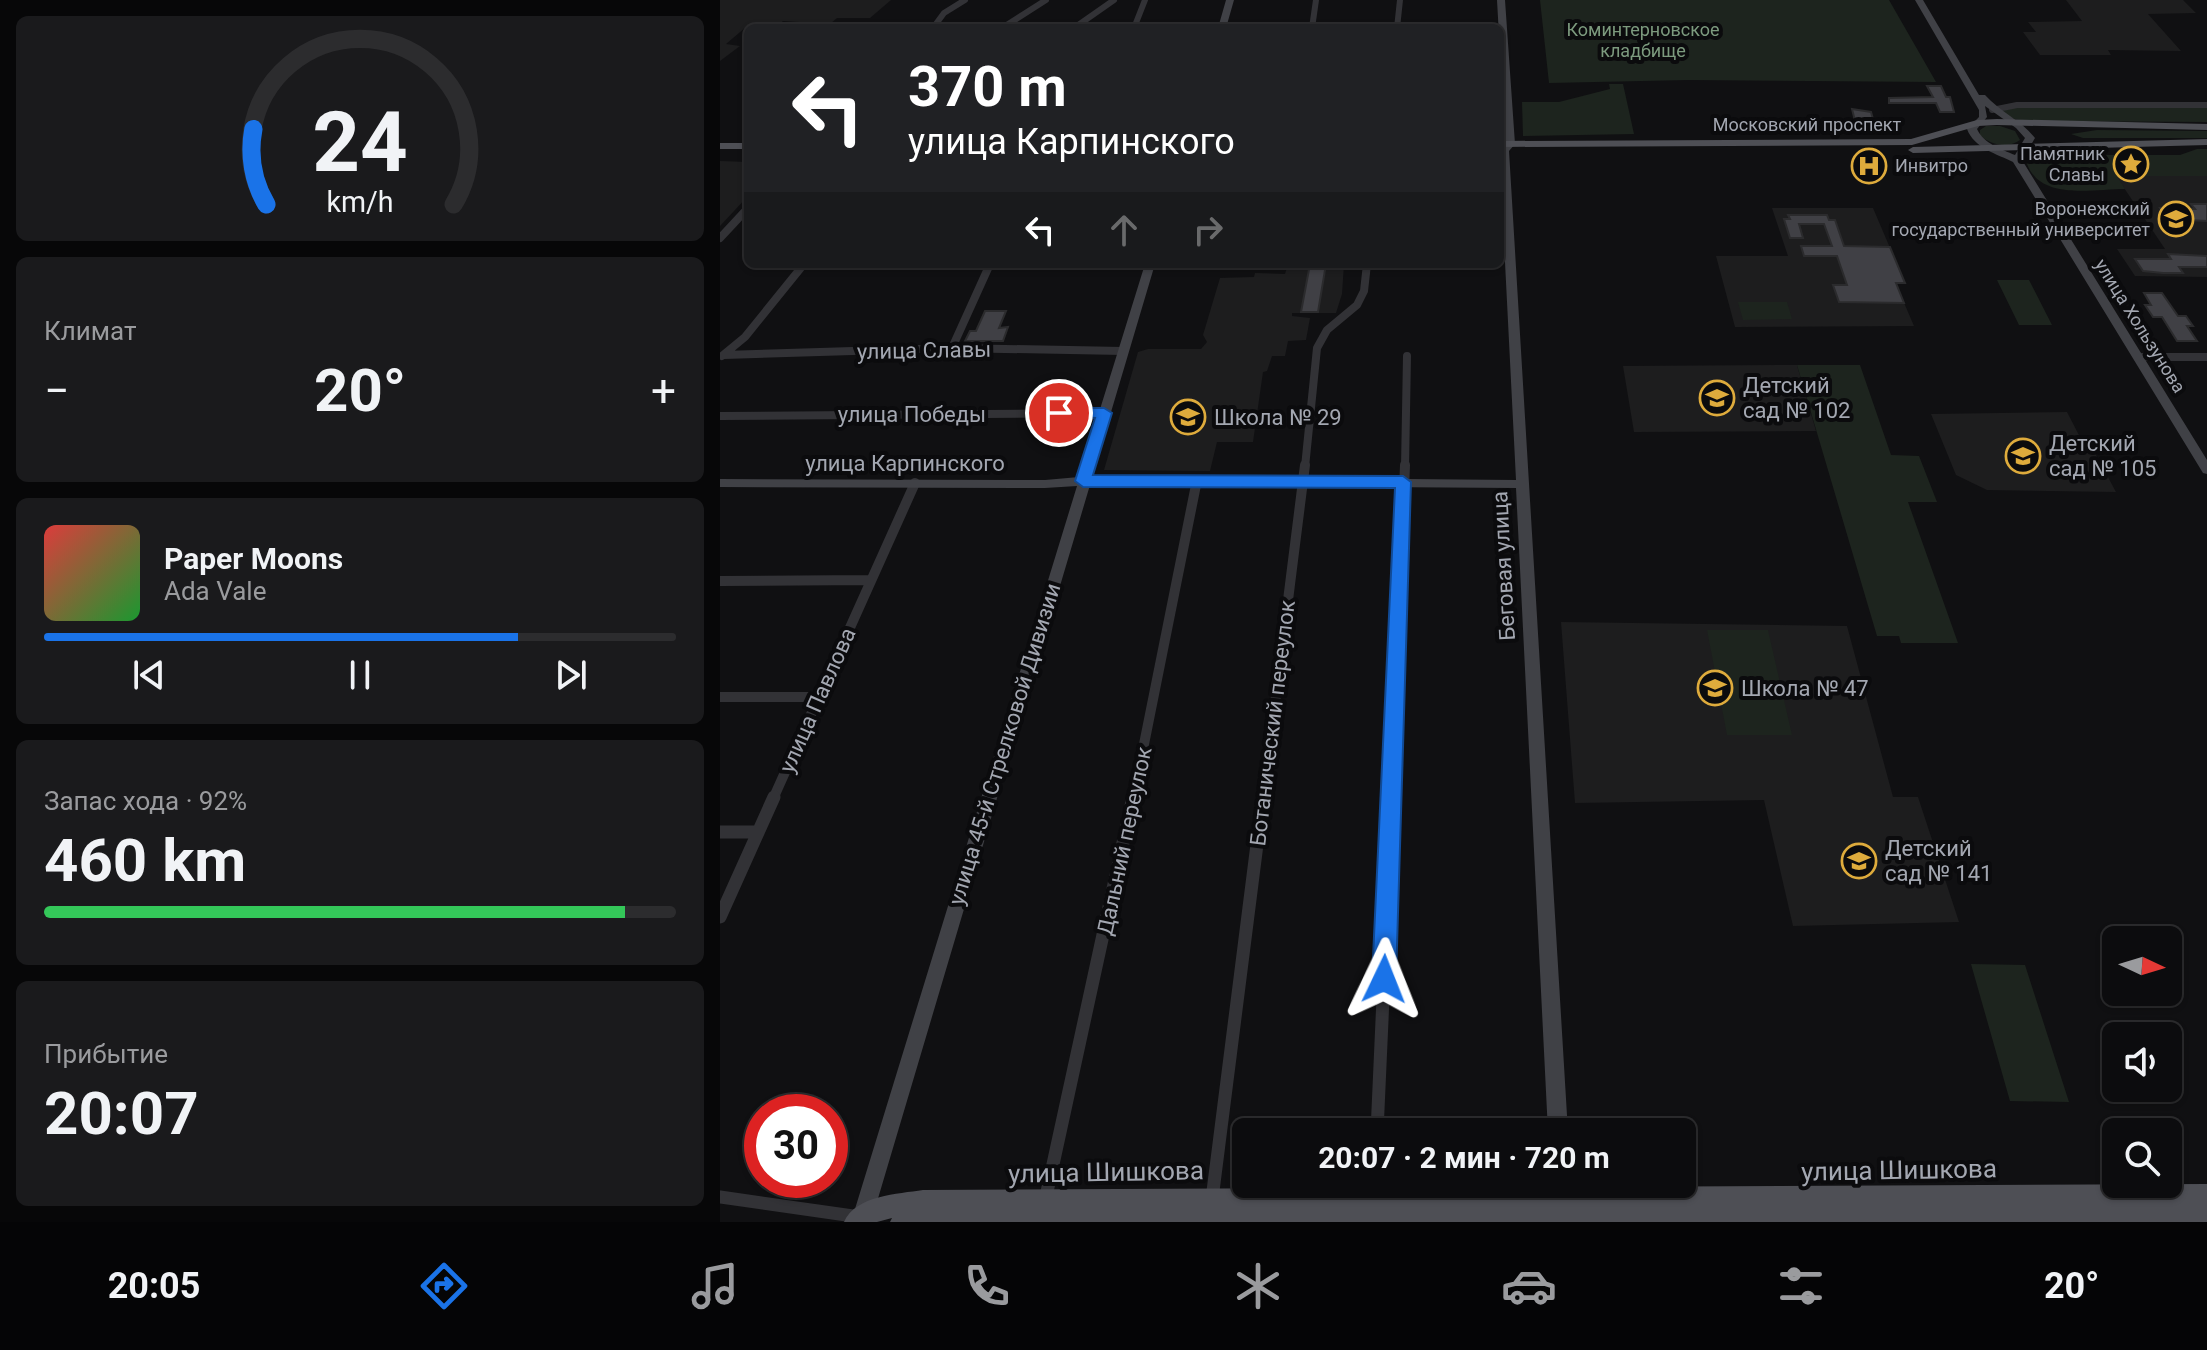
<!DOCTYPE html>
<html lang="ru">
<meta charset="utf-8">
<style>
:root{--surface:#0c0c0e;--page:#1a1a1c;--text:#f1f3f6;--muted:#9a9b9e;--line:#2c2c2e;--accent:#1a73e8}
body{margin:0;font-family:Roboto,sans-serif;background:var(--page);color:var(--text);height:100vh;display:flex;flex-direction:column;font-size:30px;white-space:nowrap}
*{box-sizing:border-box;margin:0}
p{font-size:26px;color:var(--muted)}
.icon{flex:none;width:44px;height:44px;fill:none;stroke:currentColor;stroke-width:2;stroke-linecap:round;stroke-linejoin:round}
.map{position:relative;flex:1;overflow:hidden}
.panel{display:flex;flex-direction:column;gap:16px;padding:16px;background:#070708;width:720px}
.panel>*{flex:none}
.banner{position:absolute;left:24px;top:24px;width:760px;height:244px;border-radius:12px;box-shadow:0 2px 6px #0004,0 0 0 2px var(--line);background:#202124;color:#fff;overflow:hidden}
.needle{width:52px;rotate:94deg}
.controls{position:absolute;left:1382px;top:926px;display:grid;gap:16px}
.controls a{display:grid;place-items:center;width:80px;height:80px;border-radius:12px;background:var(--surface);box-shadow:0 2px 6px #0004,0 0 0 2px var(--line);font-size:40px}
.speed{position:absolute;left:24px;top:1094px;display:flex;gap:16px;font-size:40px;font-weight:700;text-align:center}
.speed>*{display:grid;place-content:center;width:104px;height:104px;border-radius:50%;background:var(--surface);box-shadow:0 2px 6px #0004,0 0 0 2px var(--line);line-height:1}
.speed .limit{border:12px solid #d22;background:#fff;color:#111}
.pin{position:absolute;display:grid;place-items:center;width:68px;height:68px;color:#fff;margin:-34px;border:4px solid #fff;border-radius:50%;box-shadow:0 2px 8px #0007}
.me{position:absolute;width:88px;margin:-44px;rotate:2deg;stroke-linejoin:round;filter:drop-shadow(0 0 6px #0008)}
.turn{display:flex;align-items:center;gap:28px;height:168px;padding:0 32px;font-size:36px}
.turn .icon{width:104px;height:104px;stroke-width:2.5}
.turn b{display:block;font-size:56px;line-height:68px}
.lanes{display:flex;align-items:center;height:76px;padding:0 32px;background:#0003;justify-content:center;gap:40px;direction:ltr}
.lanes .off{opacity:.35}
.big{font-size:60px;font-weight:700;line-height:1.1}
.panel .widget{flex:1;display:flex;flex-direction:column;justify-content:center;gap:12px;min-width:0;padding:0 28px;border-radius:12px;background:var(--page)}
.panel .dial{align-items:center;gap:0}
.dial svg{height:208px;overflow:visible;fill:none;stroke:var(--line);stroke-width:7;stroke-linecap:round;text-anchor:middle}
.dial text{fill:var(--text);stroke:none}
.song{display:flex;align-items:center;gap:24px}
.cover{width:96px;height:96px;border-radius:12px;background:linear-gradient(135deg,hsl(0 70% 55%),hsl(130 70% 35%))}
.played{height:8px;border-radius:4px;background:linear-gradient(90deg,var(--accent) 75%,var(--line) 75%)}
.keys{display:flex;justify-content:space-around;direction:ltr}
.heat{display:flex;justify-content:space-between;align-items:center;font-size:44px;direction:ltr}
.charge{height:12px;border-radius:6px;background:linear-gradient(90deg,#34c759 92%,var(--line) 0)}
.trip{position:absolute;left:512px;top:1118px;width:464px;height:80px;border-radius:12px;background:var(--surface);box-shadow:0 2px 6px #0004,0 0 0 2px var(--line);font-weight:700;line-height:80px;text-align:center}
.tab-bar{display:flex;height:128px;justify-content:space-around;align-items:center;background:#050506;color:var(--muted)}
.tab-bar .icon{width:56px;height:56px}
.tab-bar .current{color:var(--accent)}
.tab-bar b{font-size:36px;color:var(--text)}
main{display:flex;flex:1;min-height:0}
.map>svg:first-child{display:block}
.built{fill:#1d1d1e}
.green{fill:#1d241e}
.building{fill:#404045;stroke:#2b2b2d;stroke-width:2}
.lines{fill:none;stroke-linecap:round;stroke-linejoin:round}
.street-far3{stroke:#323236;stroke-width:6}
.street-far2{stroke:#323236;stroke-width:8}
.street-far1{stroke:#323236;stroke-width:10}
.street{stroke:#323236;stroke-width:13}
.secondary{fill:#404146;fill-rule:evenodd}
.primary{fill:#4e4f55;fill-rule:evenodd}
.route{fill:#1a73e8;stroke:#114b97;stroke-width:2}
.labels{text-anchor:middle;stroke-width:8;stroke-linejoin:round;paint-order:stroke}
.far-park-label{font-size:18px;fill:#7c9a7e;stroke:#0b0b0d}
.far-street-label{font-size:18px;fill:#a3a7b1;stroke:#0b0b0d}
.far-poi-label{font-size:18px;fill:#a3a7b1;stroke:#0b0b0d;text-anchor:end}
.street-label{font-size:22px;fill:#a3a7b1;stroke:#0b0b0d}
.poi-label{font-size:22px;fill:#a3a7b1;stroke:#0b0b0d;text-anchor:start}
.near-street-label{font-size:26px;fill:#a3a7b1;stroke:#0b0b0d}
</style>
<main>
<section class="panel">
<div class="widget dial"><svg viewBox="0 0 100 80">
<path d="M14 69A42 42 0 1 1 86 69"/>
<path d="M14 69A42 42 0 0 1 9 40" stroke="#1a73e8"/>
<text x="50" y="56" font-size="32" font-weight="700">24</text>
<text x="50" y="72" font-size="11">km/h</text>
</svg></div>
<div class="widget"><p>Климат</p>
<div class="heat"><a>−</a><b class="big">20°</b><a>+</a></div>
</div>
<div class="widget">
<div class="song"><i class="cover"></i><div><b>Paper Moons</b><p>Ada Vale</p></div></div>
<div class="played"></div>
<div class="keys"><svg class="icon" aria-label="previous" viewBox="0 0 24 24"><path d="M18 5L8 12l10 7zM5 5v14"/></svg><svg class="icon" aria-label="pause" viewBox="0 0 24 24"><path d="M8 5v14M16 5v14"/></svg><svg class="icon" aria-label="next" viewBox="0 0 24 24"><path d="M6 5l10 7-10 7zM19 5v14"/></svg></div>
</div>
<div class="widget"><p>Запас хода · 92%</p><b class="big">460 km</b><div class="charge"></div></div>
<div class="widget"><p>Прибытие</p><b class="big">20:07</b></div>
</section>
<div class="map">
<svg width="1487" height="1222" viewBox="0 0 1487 1222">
<rect width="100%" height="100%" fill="#101012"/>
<path class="built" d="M0 0H171L150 18H117L110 24 63 21 54 28 26 27 6 44 20 46 0 61Z
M1346 0H1463L1476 13 1428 14 1461 51 1388 50 1391 55H1320L1303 32H1316L1308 22 1362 21Z
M0 161 28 162V196L0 226Z
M1396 176H1487V277L1415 276 1397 249H1445Z
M1052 208H1153L1185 283 1176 284 1194 326 1015 327 996 256H1068Z
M568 264H624L622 294 616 313H572V316L590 318 586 340 568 341 565 356H552L547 371 543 372 533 442H497L490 471 384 470 418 352 428 349H481L487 342 483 335 500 278 534 277 535 273 565 274Z
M1077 365 1096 431 914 432 903 366Z
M1347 412 1362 441 1369 442 1396 492 1267 490 1236 475 1211 414Z
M841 622 1127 626 1173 797H1198L1239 922 1073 926 1044 800 855 803Z"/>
<path class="green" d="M820 0H1169L1216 82 968 80 829 83Z
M889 84H903L914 134 803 136 802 102H839L890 89Z
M1487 106V122L1309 121 1294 119 1282 113 1286 108Z
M1266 126H1280L1295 131 1300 140C1288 149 1270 145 1260 135V130Z
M1377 130 1487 131V138H1363L1351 134Z
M1477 149H1487V176H1397L1405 189C1372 189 1321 201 1307 164L1310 157 1330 152 1335 155H1460Z
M1277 280H1309L1332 325H1299Z
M1018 302H1067L1072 319 1023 320Z
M1077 365H1140L1171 455 1199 456 1217 502H1188L1238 643H1181L1179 636H1157Z
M987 630H1048L1072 735H1007Z
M1251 964 1305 965 1349 1102 1290 1101Z"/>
<path class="building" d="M1207 86H1221L1226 97H1230L1234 112H1220L1216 103H1169V98L1213 97Z
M1132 109 1151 112 1156 130 1137 129Z
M1069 121 1072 131 1018 130 1016 122Z
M1471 204H1487V221L1447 219 1440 208 1475 209Z
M1068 215H1107L1109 220H1115L1124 246 1170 247 1185 283H1176L1184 303 1119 302 1113 285H1127L1117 256H1084L1081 246H1112L1104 224H1079L1083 238H1070L1064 219H1070Z
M1448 254 1487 256V267H1459L1463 273H1443L1423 271 1415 259H1451Z
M590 264H606L598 312H581Z
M1424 293H1442L1458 316H1466L1473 326H1467L1477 341H1457L1442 317H1433L1425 305H1431Z
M265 311H286L279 328 288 327 283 341H245L250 331H256Z"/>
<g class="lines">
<path class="street-far3" d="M213 28 224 13 245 0
M282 28 326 0
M354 28 394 0
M414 28 425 0
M592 28 596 0
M677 28 680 0
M1272 110 1297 105H1487"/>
<path class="street-far2" d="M0 238 28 208
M232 348 270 264
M4 355 232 348 403 351
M2 356 25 337 84 264
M1418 357H1487
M0 416 384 413
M585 467 597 348 607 330 637 305 644 291 647 264
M685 467 687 356"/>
<path class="street-far1" d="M0 581 150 580
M0 697H99
M53 799 195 483
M413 799 477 480
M543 799 585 465
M672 799 685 465"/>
<path class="street" d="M0 832H38
M0 917 54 797
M657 1132 672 797
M0 1197 140 1217
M492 1199 543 797
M325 1201 413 797"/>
<path class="secondary" d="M506 0H514L506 28H498Z
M777 0H785L795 144 789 151 848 1132H828L796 488 370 485 151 1222H131L357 486 325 488 0 487V479L325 480 359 477 425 264H435L372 476 796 480 780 163V149L785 143Z
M1195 0H1203L1259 95H1265C1280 112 1301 120 1315 138L1302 160 1487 460V474L1483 473 1293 162C1277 154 1254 148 1247 129L1259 117V110ZM1265 106 1296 128 1305 138 1295 155C1281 149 1264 144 1257 129L1267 117Z"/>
<path class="primary" d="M1277 119 1487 124V130L1277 125 1258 126 1192 145 780 147V141L1191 139 1257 120Z
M1487 139V145L1193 153 1188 150 1193 147Z
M0 143H28V149H0Z
M1487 1184V1222H170L172 1218 157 1222H124C136 1195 178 1194 203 1190Z"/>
</g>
<path class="route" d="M339 408H384L392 413 373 475 683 476 691 482 676 979 672 987 664 990 656 987 652 979 675 488 363 487 355 481 375 418 333 416V409Z"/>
<defs>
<g id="sight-ring" transform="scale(1.8)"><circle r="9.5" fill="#0b0b0d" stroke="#deab3c" stroke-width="1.5"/><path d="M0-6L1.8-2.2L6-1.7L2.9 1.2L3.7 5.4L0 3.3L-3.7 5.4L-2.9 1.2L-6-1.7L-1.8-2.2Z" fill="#deab3c"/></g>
<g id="hospital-ring" transform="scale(1.8)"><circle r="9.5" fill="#0b0b0d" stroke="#deab3c" stroke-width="1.5"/><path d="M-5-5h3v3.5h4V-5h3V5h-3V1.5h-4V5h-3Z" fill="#deab3c"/></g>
<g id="university-ring" transform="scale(1.8)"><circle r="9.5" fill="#0b0b0d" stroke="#deab3c" stroke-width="1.5"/><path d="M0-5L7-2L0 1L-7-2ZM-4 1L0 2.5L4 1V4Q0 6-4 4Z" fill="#deab3c"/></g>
<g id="school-ring" transform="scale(1.8)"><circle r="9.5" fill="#0b0b0d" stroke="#deab3c" stroke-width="1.5"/><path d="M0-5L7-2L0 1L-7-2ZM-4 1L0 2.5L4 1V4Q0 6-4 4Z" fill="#deab3c"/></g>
</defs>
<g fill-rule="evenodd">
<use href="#sight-ring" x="1411" y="164"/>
<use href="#hospital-ring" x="1149" y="166"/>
<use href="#university-ring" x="1456" y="219"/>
<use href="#school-ring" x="997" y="398"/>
<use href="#school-ring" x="468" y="417"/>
<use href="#school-ring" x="1303" y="456"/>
<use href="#school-ring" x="995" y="688"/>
<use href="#school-ring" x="1139" y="861"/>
</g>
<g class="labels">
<g class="far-park-label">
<text x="923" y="36">Коминтерновское<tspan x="923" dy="21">кладбище</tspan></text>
</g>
<g class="far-street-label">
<text x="1087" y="131">Московский проспект</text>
<text transform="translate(1420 326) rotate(58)" y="6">улица Хользунова</text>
</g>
<g class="far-poi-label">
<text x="1385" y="160">Памятник<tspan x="1385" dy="21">Славы</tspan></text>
<text x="1175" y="172" text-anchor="start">Инвитро</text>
<text x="1430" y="215">Воронежский<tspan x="1430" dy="21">государственный университет</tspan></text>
</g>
<g class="street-label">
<text transform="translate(204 350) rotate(-1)" y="8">улица Славы</text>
<text x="192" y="422">улица Победы</text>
<text x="185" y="471">улица Карпинского</text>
<text transform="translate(783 566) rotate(-93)" y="8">Беговая улица</text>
<text transform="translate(97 700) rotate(-66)" y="8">улица Павлова</text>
<text transform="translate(552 723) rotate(-83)" y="8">Ботанический переулок</text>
<text transform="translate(284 744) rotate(-73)" y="8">улица 45-й Стрелковой Дивизии</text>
<text transform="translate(404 841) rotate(-78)" y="8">Дальний переулок</text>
</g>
<g class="poi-label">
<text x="1023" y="393">Детский<tspan x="1023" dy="25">сад № 102</tspan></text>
<text x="494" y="425">Школа № 29</text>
<text x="1329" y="451">Детский<tspan x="1329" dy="25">сад № 105</tspan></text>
<text x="1021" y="696">Школа № 47</text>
<text x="1165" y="856">Детский<tspan x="1165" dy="25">сад № 141</tspan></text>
</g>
<g class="near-street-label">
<text transform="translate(1179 1170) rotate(-1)" y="9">улица Шишкова</text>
<text transform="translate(386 1172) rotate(-1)" y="9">улица Шишкова</text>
</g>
</g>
</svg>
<div class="controls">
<a><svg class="needle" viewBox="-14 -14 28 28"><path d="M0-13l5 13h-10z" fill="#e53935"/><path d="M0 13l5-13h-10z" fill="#9a9b9e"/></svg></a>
<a><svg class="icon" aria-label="sound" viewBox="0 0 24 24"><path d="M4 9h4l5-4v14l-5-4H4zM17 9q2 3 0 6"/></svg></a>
<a><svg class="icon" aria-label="search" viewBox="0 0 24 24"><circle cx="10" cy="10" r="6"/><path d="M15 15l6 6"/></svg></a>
</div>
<div class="speed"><div class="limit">30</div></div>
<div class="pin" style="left:339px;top:413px;background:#d93025"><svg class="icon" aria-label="arrive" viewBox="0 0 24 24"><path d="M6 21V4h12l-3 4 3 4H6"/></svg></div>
<svg class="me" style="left:664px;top:979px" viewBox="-20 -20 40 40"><path d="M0-17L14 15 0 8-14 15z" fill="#1a73e8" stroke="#fff" stroke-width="4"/></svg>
<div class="trip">20:07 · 2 мин · 720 m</div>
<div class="banner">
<div class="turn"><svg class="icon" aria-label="left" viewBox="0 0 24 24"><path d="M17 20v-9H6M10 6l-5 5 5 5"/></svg><div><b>370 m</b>улица Карпинского</div></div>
<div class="lanes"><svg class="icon" aria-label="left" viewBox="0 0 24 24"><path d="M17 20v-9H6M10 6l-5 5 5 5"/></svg><svg class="icon off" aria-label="ahead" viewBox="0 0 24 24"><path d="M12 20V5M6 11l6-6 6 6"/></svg><svg class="icon off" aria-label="right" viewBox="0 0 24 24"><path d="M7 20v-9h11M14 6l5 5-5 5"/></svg></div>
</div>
</div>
</main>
<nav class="tab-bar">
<b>20:05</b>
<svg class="icon current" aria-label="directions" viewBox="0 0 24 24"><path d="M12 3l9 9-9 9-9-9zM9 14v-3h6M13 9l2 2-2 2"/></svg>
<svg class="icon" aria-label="music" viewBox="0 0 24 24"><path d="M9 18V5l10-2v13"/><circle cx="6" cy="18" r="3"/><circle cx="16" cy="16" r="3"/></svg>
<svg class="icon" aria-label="phone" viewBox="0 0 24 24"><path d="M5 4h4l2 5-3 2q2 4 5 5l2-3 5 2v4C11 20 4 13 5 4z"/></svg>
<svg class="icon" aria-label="climate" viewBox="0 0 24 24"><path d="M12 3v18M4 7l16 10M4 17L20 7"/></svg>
<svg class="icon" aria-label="car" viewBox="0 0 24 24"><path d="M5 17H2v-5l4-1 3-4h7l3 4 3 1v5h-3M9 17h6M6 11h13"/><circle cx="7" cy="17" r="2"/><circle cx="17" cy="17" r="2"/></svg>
<svg class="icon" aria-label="filters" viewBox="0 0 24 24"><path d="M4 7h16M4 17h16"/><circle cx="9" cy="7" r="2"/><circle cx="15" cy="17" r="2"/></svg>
<b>20°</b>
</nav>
